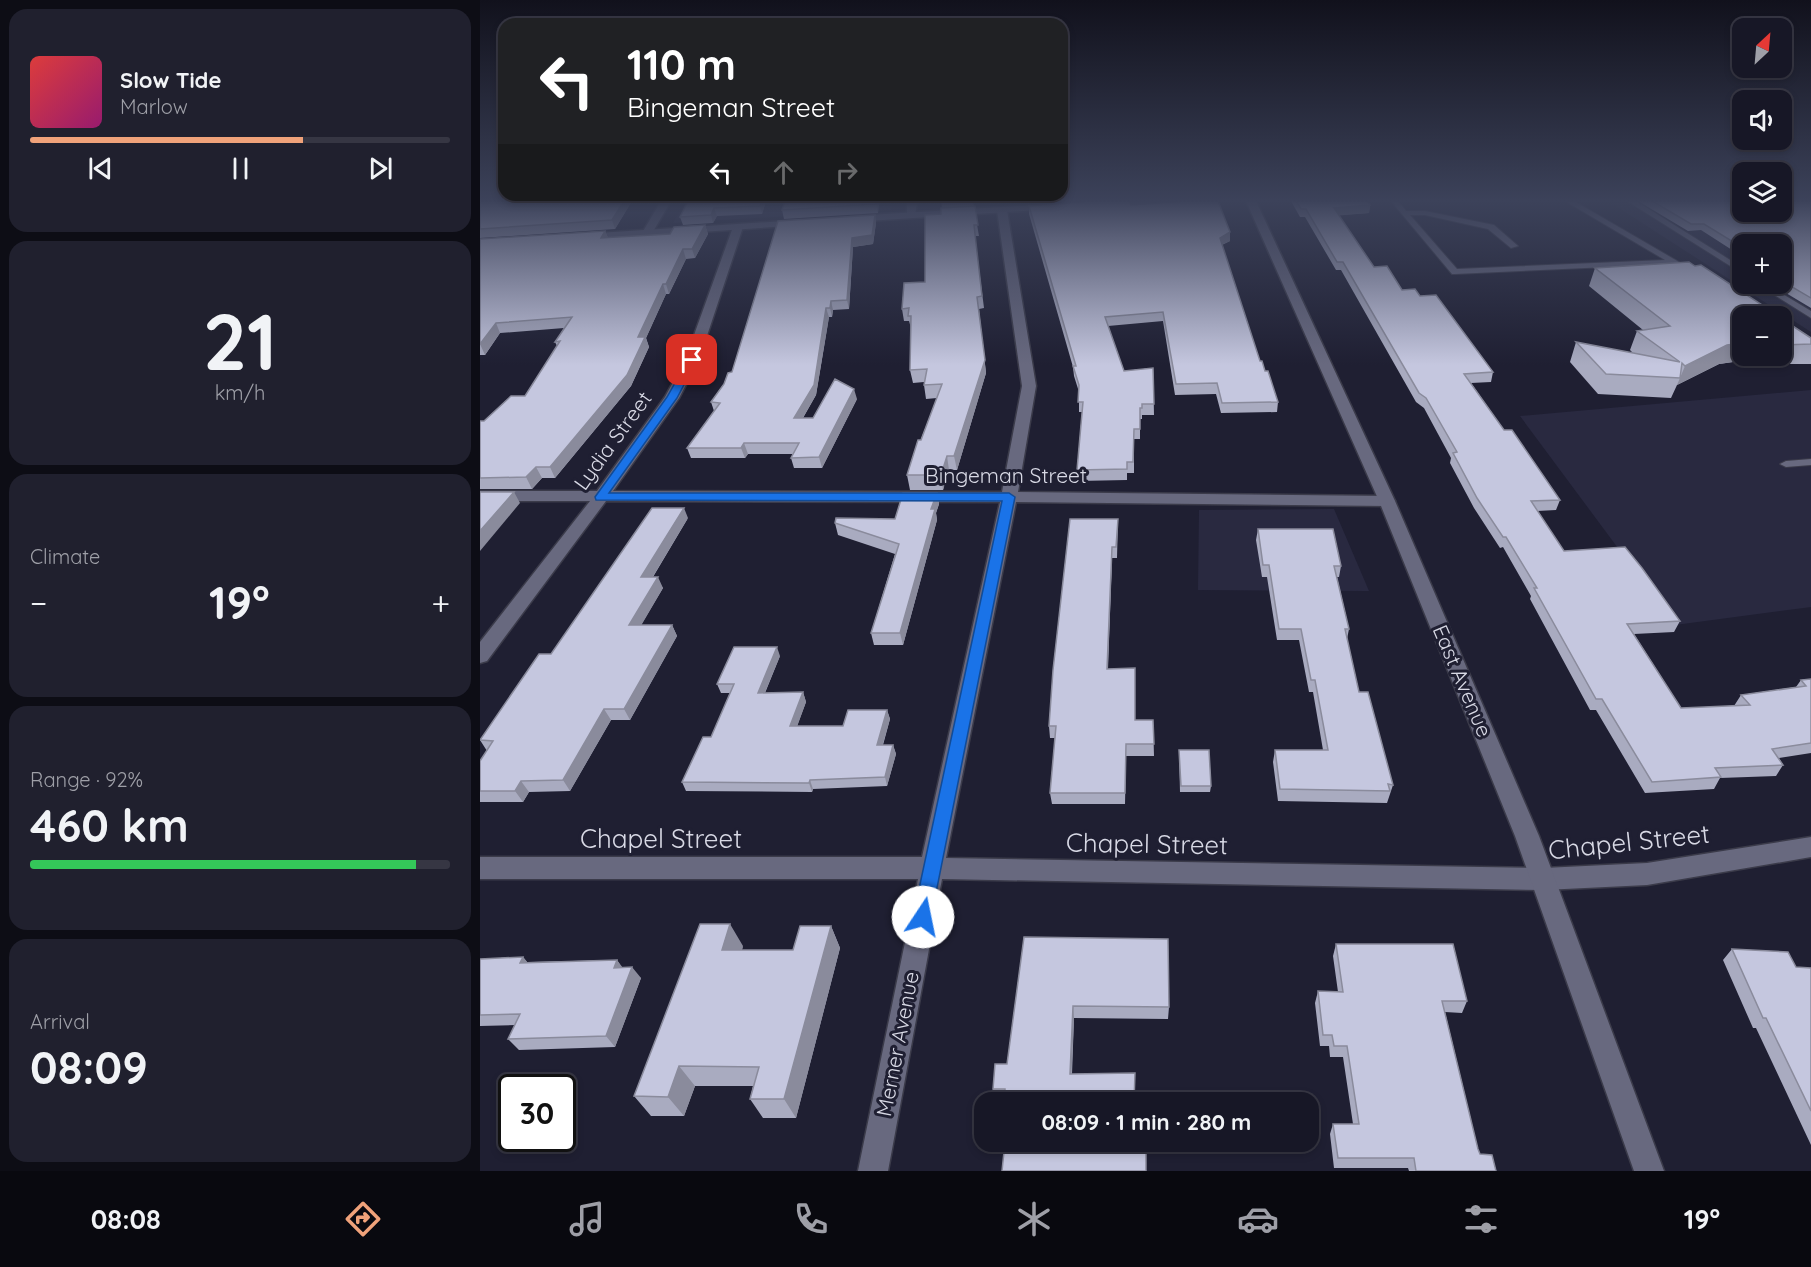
<!DOCTYPE html>
<meta charset="utf-8">
<style>
:root{--surface:#171726;--page:#20202e;--text:#f1f3f6;--muted:#9e9fa7;--line:#363643;--accent:#f0a27a}
body{margin:0;font-family:Quicksand,sans-serif;background:var(--page);color:var(--text);height:100vh;display:flex;flex-direction:column;font-size:22px;white-space:nowrap}
*{box-sizing:border-box;margin:0}
p{font-size:20px;color:var(--muted)}
.icon{flex:none;width:33px;height:33px;fill:none;stroke:currentColor;stroke-width:2;stroke-linecap:round;stroke-linejoin:round}
.map{position:relative;flex:1;overflow:hidden}
.panel{display:flex;flex-direction:column;gap:9px;padding:9px;background:#0d0d15;width:480px}
.panel>*{flex:none}
.top-card{position:absolute;left:18px;top:18px;width:570px;height:183px;border-radius:18px;box-shadow:0 3px 9px #0003,0 0 0 2px var(--line);background:#202124;color:#fff;overflow:hidden}
.needle{width:39px;rotate:26deg}
.fabs{position:absolute;left:1252px;top:18px;display:grid;gap:12px}
.fabs a{display:grid;place-items:center;width:60px;height:60px;border-radius:12px;background:var(--surface);box-shadow:0 3px 9px #0003,0 0 0 2px var(--line);font-size:30px}
.speed{position:absolute;left:18px;top:1074px;display:flex;gap:12px;font-size:30px;font-weight:700;text-align:center}
.speed>*{display:grid;place-content:center;width:78px;height:78px;border-radius:50%;background:var(--surface);box-shadow:0 3px 9px #0003,0 0 0 2px var(--line);line-height:1}
.speed .limit{border:3px solid #111;border-radius:9px;background:#fff;color:#111}
.pin{position:absolute;display:grid;place-items:center;width:51px;height:51px;color:#fff;margin:-26px;border-radius:12px;box-shadow:0 3px 9px #0006}
.me{position:absolute;width:66px;margin:-33px;rotate:11deg;stroke-linejoin:round;filter:drop-shadow(0 0 4px #0008)}
.turn{display:flex;align-items:center;gap:21px;height:126px;padding:0 30px;font-size:27px}
.turn .icon{width:78px;height:78px;stroke-width:2.5}
.turn b{display:block;font-size:42px;line-height:51px}
.lanes{display:flex;align-items:center;height:57px;padding:0 30px;background:#0003;justify-content:center;gap:30px;direction:ltr}
.lanes .off{opacity:.35}
.big{font-size:45px;font-weight:800;line-height:1.1}
.panel .widget{flex:1;display:flex;flex-direction:column;justify-content:center;gap:9px;min-width:0;padding:0 21px;border-radius:18px;background:var(--page)}
.panel .dial{align-items:center;gap:0}
.dial b{font-size:78px;line-height:1}
.song{display:flex;align-items:center;gap:18px}
.cover{width:72px;height:72px;border-radius:9px;background:linear-gradient(135deg,hsl(0 70% 55%),hsl(320 70% 35%))}
.played{height:6px;border-radius:3px;background:linear-gradient(90deg,var(--accent) 65%,var(--line) 65%)}
.keys{display:flex;justify-content:space-around;direction:ltr}
.heat{display:flex;justify-content:space-between;align-items:center;font-size:33px;direction:ltr}
.charge{height:9px;border-radius:4px;background:linear-gradient(90deg,#34c759 92%,var(--line) 0)}
.trip{position:absolute;left:494px;top:1092px;width:345px;height:60px;border-radius:18px;background:var(--surface);box-shadow:0 3px 9px #0003,0 0 0 2px var(--line);font-weight:800;line-height:60px;text-align:center}
.dock{display:flex;height:96px;justify-content:space-around;align-items:center;background:#09090f;color:var(--muted)}
.dock .icon{width:42px;height:42px}
.dock .current{color:var(--accent)}
.dock b{font-size:27px;color:var(--text)}
main{display:flex;flex:1;min-height:0}
.map>svg:first-child{display:block}
.built{fill:#292940;fill-rule:evenodd}
.lines{fill:none;stroke-linecap:round;stroke-linejoin:round}
.service-casing{stroke:#3b3b4a;stroke-width:2}
.minor-casing{stroke:#3b3b4a;stroke-width:3}
.tertiary-casing{stroke:#3b3b4a;stroke-width:3}
.secondary-casing{stroke:#3b3b4a;stroke-width:3}
.service{fill:#68697f;fill-rule:evenodd}
.minor{fill:#68697f;fill-rule:evenodd}
.tertiary{fill:#68697f;fill-rule:evenodd}
.secondary{fill:#68697f;fill-rule:evenodd}
.wall{fill:#a9abc0}
.shaded-wall{fill:#8a8b9c}
.building{fill:#c5c7df;stroke:#8a8b9c;stroke-width:1.5}
.route{fill:#1a73e8;stroke:#114b97;stroke-width:1.5}
.labels{text-anchor:middle;stroke-width:6;stroke-linejoin:round;paint-order:stroke}
.street-label{font-size:21px;fill:#d8d9e5;stroke:#1f1f32}
.near-street-label{font-size:26px;fill:#d8d9e5;stroke:#1f1f32}
</style>
<main>
<section class="panel">
<div class="widget">
<div class="song"><i class="cover"></i><div><b>Slow Tide</b><p>Marlow</p></div></div>
<div class="played"></div>
<div class="keys"><svg class="icon" aria-label="previous" viewBox="0 0 24 24"><path d="M18 5L8 12l10 7zM5 5v14"/></svg><svg class="icon" aria-label="pause" viewBox="0 0 24 24"><path d="M8 5v14M16 5v14"/></svg><svg class="icon" aria-label="next" viewBox="0 0 24 24"><path d="M6 5l10 7-10 7zM19 5v14"/></svg></div>
</div>
<div class="widget dial"><b>21</b><p>km/h</p></div>
<div class="widget"><p>Climate</p>
<div class="heat"><a>−</a><b class="big">19°</b><a>+</a></div>
</div>
<div class="widget"><p>Range · 92%</p><b class="big">460 km</b><div class="charge"></div></div>
<div class="widget"><p>Arrival</p><b class="big">08:09</b></div>
</section>
<div class="map">
<svg width="1331" height="1171" viewBox="0 0 1331 1171">
<rect width="100%" height="100%" fill="#1f1f32"/>
<path class="built" d="M206 201H412L411 210 193 223Z
M1128 201H1263V212H1302L1331 201V332ZM1263 244H1302V284H1263Z
M1331 390V607L1195 625 1040 416Z
M854 509 889 591 718 590 719 510Z"/>
<g class="lines">
<g class="service-casing">
<path id="service" d="M911 201H918L926 211H945L1014 225 1038 246 1031 248 1008 229 945 215H930L977 269 1185 260 1085 201H1094L1199 262 1195 264 975 274H972Z
M1147 201H1156L1263 268V274Z
M1277 284H1286L1331 311V318Z
M1331 459V465L1306 467 1300 464 1306 461Z"/>
</g>
<g class="minor-casing">
<path id="minor" d="M181 201H191L171 235H163L162 233Z
M427 201H437L435 217 427 215Z
M522 207 527 210 556 386 538 492 907 496 915 501 907 506 536 502 466 858 1064 868 1167 863 1331 837V857L1167 885 1064 890 462 879 408 1171H378L438 879H0V857H442L520 502 126 501 7 661 0 663V642L110 501H0V491H117L185 397 205 360 253 227 258 224 263 227 219 360 199 398 133 491 522 492 542 386 517 210Z"/>
</g>
<g class="tertiary-casing">
<path id="tertiary" d="M766 201H776L915 501 1059 836 1184 1171H1154L1035 836 899 501Z"/>
</g>
<g class="secondary-casing">
<path id="secondary" d="M673 201 669 204 626 207 621 204 625 201Z
M572 204 575 205V209L372 222 367 219 372 216Z
M320 220 324 221V225L102 240 97 237 102 234Z"/>
</g>
<use href="#service" class="service"/>
<use href="#minor" class="minor"/>
<use href="#tertiary" class="tertiary"/>
<use href="#secondary" class="secondary"/>
</g>
<path class="wall" d="M0 201H152L135 229 0 238Z
M208 201H286L282 214 237 216 233 223 203 225 200 217Z
M305 201H399L398 213 304 219 302 210Z
M461 201H493L499 236H495L504 308 499 309 506 373 477 470H469L463 490H430L427 475 457 398 446 399 444 385V382L433 383 430 370 431 328 429 321H424L422 309 445 282 461 214 462 208Z
M547 201H586L547 203Z
M811 201H887L890 205 889 213 859 215 894 267 922 290 940 296 1013 372 1011 382 991 383 1024 430 1080 500 1076 510 1057 511 1084 551 1200 621 1194 632 1154 634 1201 708 1254 706 1261 695 1316 687 1321 680 1331 679V753L1299 758 1303 765 1296 776 1240 778 1234 789 1165 793 1116 710H1110L1050 599 1051 596 1023 547 1020 548 994 508 970 463 971 458 944 408 936 402 861 270H856L825 217H820Z
M1158 201H1331V308L1291 284H1302V244H1263V257L1221 230 1208 231Z
M651 205 750 241 742 245 780 361 785 371 798 402 797 412 741 413 736 394 695 395 683 321 628 326 644 371 673 368 674 415H662V419H660V439H654V473H647V480L598 481 597 470 602 412H599V392L594 376 593 367 549 214V206Z
M395 215 396 223 393 244 373 247 369 309 353 310 352 317H349L336 395 323 418H333L377 399 342 468H314L311 458 313 454H268L265 458H211L207 448 234 411 231 402 252 372Z
M225 225 228 234 215 258 206 259 189 294H186L166 338 169 347 151 386 75 478H62L52 489H0V421H4L45 396 77 346 75 342 84 328 20 333 5 355H0V239L125 231 128 238 190 234Z
M1115 268 1263 356H1302V319L1331 338V364H1282L1274 359 1239 364 1197 385 1191 398 1118 394 1090 362 1096 342 1153 353 1150 350 1157 331 1163 330 1109 286Z
M457 493 459 504 456 513 457 520 423 645H394L391 633 415 554 358 535 355 523 415 519Z
M208 518 173 577 183 588 161 625H192L197 636 150 720H131L90 791 49 792 43 802H0V761L7 751 0 740 71 654Z
M638 519 637 558H632L628 669 655 720H673L674 756H646L645 804H572L570 793 575 738H570L569 726Z
M778 529 861 566 859 577H857L869 629 867 639 879 692 913 785 907 803 798 801 793 762 795 750H843L833 692H829L819 640H797L787 577H782L776 540Z
M300 656 285 693 323 692 326 702 317 726H363L407 710 410 719 403 745H413L416 754 407 786 333 789 332 792 206 791 202 782 231 737 250 693H241L237 684Z
M699 750 731 786 730 792H700Z
M351 926 360 948 316 1118H283L270 1099 273 1086H215L204 1116H171L154 1096 263 946 262 950H313Z
M544 937 689 1007 688 1019 594 1018 592 1074 655 1102H527L526 1099H516L513 1089 527 1064Z
M856 944 987 1001 982 1013 965 1012 998 1149 1000 1154 1016 1171H929L928 1168H854L850 1134 853 1124H873L863 1057H850L849 1046H840L835 1003 838 991 858 992 853 956Z
M1252 949 1316 967 1331 968V1145L1276 1028H1273L1243 960Z
M43 957 47 962 137 960 142 968 161 978 135 1047 39 1050 28 1039 35 1025 0 1026V959Z"/>
<path class="shaded-wall" d="M144 201H152L135 229 132 220Z
M281 201H286L282 214 280 206Z
M396 201H399L398 213 396 204Z
M890 205 889 213 853 216 854 208Z
M234 208 237 216 233 223 231 215Z
M395 215 396 223 393 244 373 247 369 309 367 300 372 238Z
M225 225 228 234 215 258 212 249Z
M125 231 129 240 121 238Z
M750 232V241L739 246 740 238Z
M203 249 206 259 189 294 186 284Z
M183 284 186 294 166 338 169 347 151 386 75 478 70 467 158 337Z
M497 297 506 373 477 470 474 456Z
M351 301 353 310 352 317 350 308Z
M346 308 349 317 336 395 317 428 314 418Z
M16 323 20 333 5 355 0 344Z
M1263 343V356H1276L1274 359 1239 364 1197 385 1205 366 1247 345Z
M374 389 377 399 342 468 339 457Z
M264 443 268 454 265 458 261 448Z
M467 456 469 470 463 490 461 475Z
M56 467 62 478 52 489 46 477Z
M34 492 40 503 0 551V531Z
M457 493 459 504 456 513 457 520 423 645 420 633 451 509Z
M204 508 208 518 166 588 161 577Z
M632 547V558L627 680V669Z
M178 577 183 588 155 636 149 625Z
M192 625 197 636 150 720 144 709Z
M297 647 300 656 281 702 278 693Z
M323 692 326 702 314 735 310 726Z
M124 709 131 720 90 791 83 780Z
M407 710 410 719 400 754 397 745Z
M413 745 416 754 407 786 405 777Z
M330 780 333 789 332 792 329 783Z
M41 781 49 792 43 802 35 791Z
M250 924 263 946 255 971 242 950Z
M351 926 360 948 316 1118 304 1099Z
M43 957 53 969 40 963Z
M137 960 146 972 134 968Z
M152 967 161 978 135 1047 126 1036Z
M593 1006 594 1018 591 1085 590 1074Z
M199 1066 215 1086 204 1116 188 1097Z"/>
<path class="building" d="M0 201H144L132 220 0 229Z
M208 201H281L280 206 234 208 231 215 200 217Z
M305 201H396V204L302 210Z
M615 201H649L651 205 710 201H738L750 232 740 238 780 361H782L785 371H788L798 402 742 403 737 383 696 384 683 312 625 317 644 371 673 368 674 404H662V408H660V429H654L653 462H647V469L597 470 603 402H598L599 385 593 366H596L549 206Z
M816 201H887L890 205 854 208 894 267 907 266 922 290 935 289 940 296 956 295 1013 372 984 374 1024 430H1032L1080 500 1051 501 1084 551 1145 547 1162 568 1200 621 1147 624 1201 708 1270 705 1261 695 1326 686 1321 680 1331 679V743L1292 749 1303 765 1235 768 1241 777 1172 782 1122 699H1116L1054 588H1057L1026 537H1023L997 498 973 453 977 452 946 398 939 393 863 262H857L826 209H821Z
M1172 201H1263V212H1302V201H1331V298L1302 281V244H1263V248L1224 224H1211Z
M495 206 498 225H494L502 296 497 297 505 360 474 456H467L461 475H427L438 440H441L462 384 444 385 447 369 430 370 431 316H428L429 308 422 309 424 283 445 282V215L461 214V208Z
M395 215 392 235 372 238 367 300 351 301 350 308H346L334 385 314 418H333L355 379 374 389 339 457 311 458 319 443H264L261 448H207L240 403 231 402 244 384 248 373 252 372 298 221Z
M225 225 212 249H203L186 284H183L158 337H165L147 375 70 467H56L46 477 0 478V421H4L31 396H45L80 341 75 342 92 317 16 323 0 344V239L125 231 121 238 190 234 194 227Z
M1209 262 1215 266 1221 265 1299 316H1263V343L1247 345 1205 366 1202 363 1200 378 1126 374 1096 342 1200 362 1157 331 1190 326 1115 268Z
M1302 319 1331 338V344L1302 345Z
M0 492H34L0 531Z
M423 493H457L451 509H455L420 633H391L419 544 355 523 356 518 415 519Z
M172 508H204L161 577H178L149 625H192L144 709H124L83 780 41 781 35 791H0V761L13 741 0 740 59 654H71Z
M590 519H638L636 547H632L627 669 655 668V720H673L674 744H646L645 793H570L576 726H569L573 670Z
M778 529H853L861 566H854L869 629H865L879 692H888L913 785 908 784 910 791 800 789 795 750H848L835 680H831L821 629H799L789 565H783Z
M254 647H297L278 693 323 692 310 726H363L368 710H407L397 745H413L405 777 330 780 329 783 202 782 223 737H231L254 684H237Z
M699 750H729L731 786H701Z
M220 924H250L242 950H313L320 926H351L304 1099H270L279 1067 199 1066 188 1097 154 1096Z
M544 937 688 939 689 1007 593 1006 590 1074 655 1073 654 1102H529V1094H525V1089H513L515 1064H527Z
M856 944H973L987 1001H962L998 1149 1000 1154 1012 1155 1016 1171H936L934 1158H858L853 1124H879L867 1046H854L852 1035H843L838 991 863 992Z
M1252 949 1308 952 1316 967 1331 968V1111L1286 1018H1283Z
M43 957 40 963 137 960 134 968 152 967 126 1036 28 1039 40 1014 0 1015V959Z
M525 1142H666V1171H522Z"/>
<linearGradient id="sky" x2="0" y2="1"><stop stop-color="#11111c"/><stop offset="0.55" stop-color="#3c425a"/><stop offset="1" stop-color="#3c425a" stop-opacity="0"/></linearGradient>
<rect width="1331" height="365" fill="url(#sky)"/>
<path class="route" d="M212 357 217 360 197 398 129 493H529L535 497 450 923 443 926 436 923 433 917 522 501 116 500 115 497 187 397 209 358Z"/>
<g class="labels">
<g class="street-label">
<text transform="translate(133 441) rotate(-54)" y="7">Lydia Street</text>
<text x="526" y="483">Bingeman Street</text>
<text transform="translate(982 681) rotate(67)" y="7">East Avenue</text>
<text transform="translate(418 1044) rotate(-79)" y="7">Merner Avenue</text>
</g>
<g class="near-street-label">
<text x="181" y="848">Chapel Street</text>
<text transform="translate(1149 842) rotate(-6)" y="9">Chapel Street</text>
<text transform="translate(667 844) rotate(1)" y="9">Chapel Street</text>
</g>
</g>
</svg>
<div class="fabs">
<a><svg class="needle" viewBox="-14 -14 28 28"><path d="M0-13l5 13h-10z" fill="#e53935"/><path d="M0 13l5-13h-10z" fill="#9e9fa7"/></svg></a>
<a><svg class="icon" aria-label="sound" viewBox="0 0 24 24"><path d="M4 9h4l5-4v14l-5-4H4zM17 9q2 3 0 6"/></svg></a>
<a><svg class="icon" aria-label="layers" viewBox="0 0 24 24"><path d="M12 4l9 5-9 5-9-5zM3 14l9 5 9-5"/></svg></a>
<a>+</a>
<a>−</a>
</div>
<div class="speed"><div class="limit">30</div></div>
<div class="pin" style="left:212px;top:360px;background:#d93025"><svg class="icon" aria-label="arrive" viewBox="0 0 24 24"><path d="M6 21V4h12l-3 4 3 4H6"/></svg></div>
<svg class="me" style="left:443px;top:917px" viewBox="-20 -20 40 40"><circle r="19" fill="#fff"/><path d="M0-13L10 11 0 6-10 11z" fill="#1a73e8"/></svg>
<div class="trip">08:09 · 1 min · 280 m</div>
<div class="top-card">
<div class="turn"><svg class="icon" aria-label="left" viewBox="0 0 24 24"><path d="M17 20v-9H6M10 6l-5 5 5 5"/></svg><div><b>110 m</b>Bingeman Street</div></div>
<div class="lanes"><svg class="icon" aria-label="left" viewBox="0 0 24 24"><path d="M17 20v-9H6M10 6l-5 5 5 5"/></svg><svg class="icon off" aria-label="ahead" viewBox="0 0 24 24"><path d="M12 20V5M6 11l6-6 6 6"/></svg><svg class="icon off" aria-label="right" viewBox="0 0 24 24"><path d="M7 20v-9h11M14 6l5 5-5 5"/></svg></div>
</div>
</div>
</main>
<nav class="dock">
<b>08:08</b>
<svg class="icon current" aria-label="directions" viewBox="0 0 24 24"><path d="M12 3l9 9-9 9-9-9zM9 14v-3h6M13 9l2 2-2 2"/></svg>
<svg class="icon" aria-label="music" viewBox="0 0 24 24"><path d="M9 18V5l10-2v13"/><circle cx="6" cy="18" r="3"/><circle cx="16" cy="16" r="3"/></svg>
<svg class="icon" aria-label="phone" viewBox="0 0 24 24"><path d="M5 4h4l2 5-3 2q2 4 5 5l2-3 5 2v4C11 20 4 13 5 4z"/></svg>
<svg class="icon" aria-label="climate" viewBox="0 0 24 24"><path d="M12 3v18M4 7l16 10M4 17L20 7"/></svg>
<svg class="icon" aria-label="car" viewBox="0 0 24 24"><path d="M5 17H2v-5l4-1 3-4h7l3 4 3 1v5h-3M9 17h6M6 11h13"/><circle cx="7" cy="17" r="2"/><circle cx="17" cy="17" r="2"/></svg>
<svg class="icon" aria-label="filters" viewBox="0 0 24 24"><path d="M4 7h16M4 17h16"/><circle cx="9" cy="7" r="2"/><circle cx="15" cy="17" r="2"/></svg>
<b>19°</b>
</nav>
